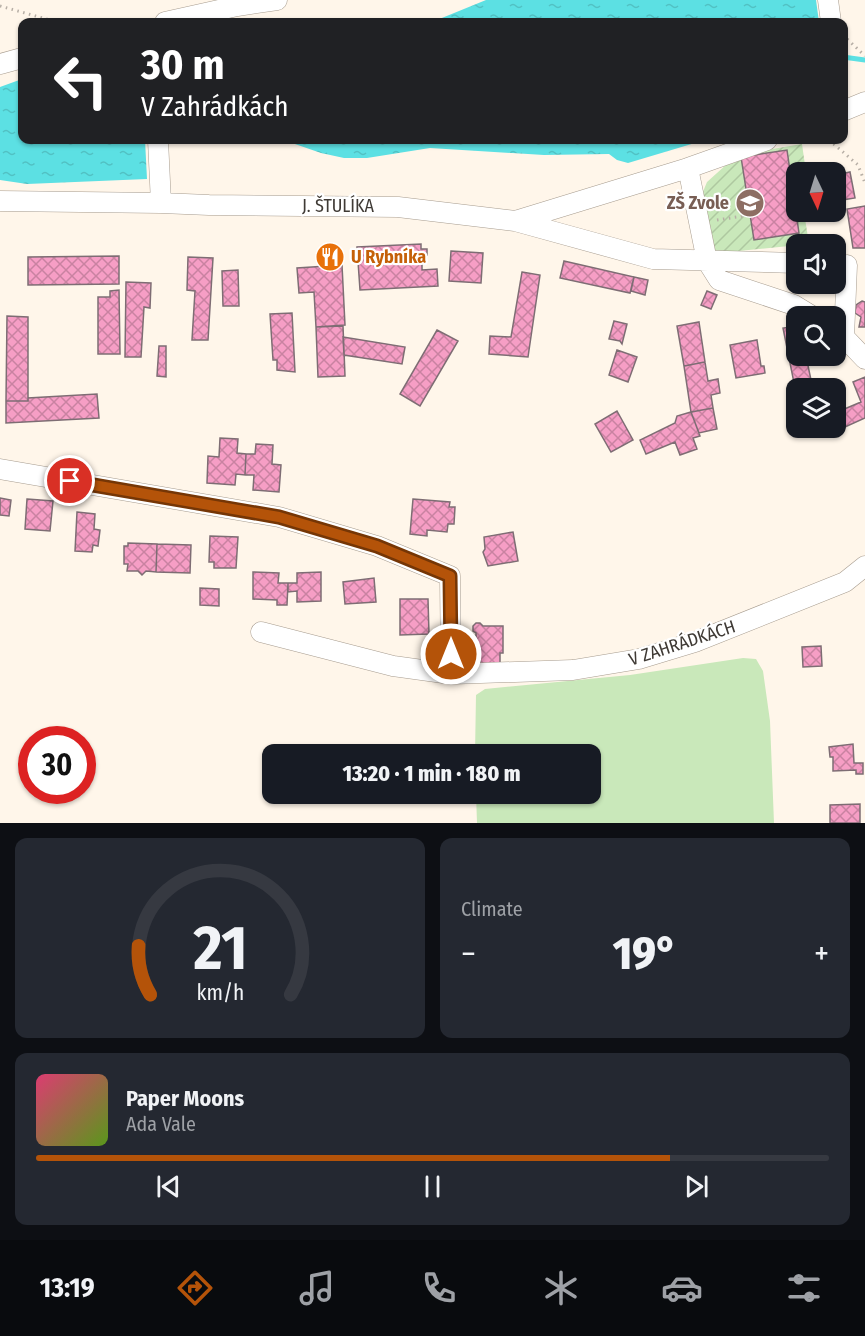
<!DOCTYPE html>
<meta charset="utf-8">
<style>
:root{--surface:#171b24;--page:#242831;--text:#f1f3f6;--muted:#9ea1a6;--line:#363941;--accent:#b45309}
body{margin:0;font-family:"Fira Sans Condensed",sans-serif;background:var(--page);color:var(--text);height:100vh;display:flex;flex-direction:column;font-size:22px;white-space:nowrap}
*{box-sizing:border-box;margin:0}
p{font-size:20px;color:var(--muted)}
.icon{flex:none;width:33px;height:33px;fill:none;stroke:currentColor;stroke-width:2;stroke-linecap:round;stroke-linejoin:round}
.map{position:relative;height:823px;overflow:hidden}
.sheet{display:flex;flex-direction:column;gap:15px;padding:15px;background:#0d0f14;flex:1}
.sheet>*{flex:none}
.top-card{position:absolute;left:18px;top:18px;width:830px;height:126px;border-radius:12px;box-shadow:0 2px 4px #0004;background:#202124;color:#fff;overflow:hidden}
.needle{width:39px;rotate:176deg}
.controls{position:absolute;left:786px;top:162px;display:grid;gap:12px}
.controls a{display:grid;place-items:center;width:60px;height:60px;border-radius:12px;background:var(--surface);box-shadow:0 2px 4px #0004;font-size:30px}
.speed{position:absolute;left:18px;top:726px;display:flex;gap:12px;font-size:30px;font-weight:700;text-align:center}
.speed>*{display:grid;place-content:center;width:78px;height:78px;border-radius:50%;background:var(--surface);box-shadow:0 2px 4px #0004;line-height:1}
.speed .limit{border:9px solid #d22;background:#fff;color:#111}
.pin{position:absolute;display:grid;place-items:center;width:51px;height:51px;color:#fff;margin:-26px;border:3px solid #fff;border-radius:50%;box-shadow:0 2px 6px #0007}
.me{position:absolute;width:66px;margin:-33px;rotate:0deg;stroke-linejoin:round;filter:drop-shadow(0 0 4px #0008)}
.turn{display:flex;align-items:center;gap:21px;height:126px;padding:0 24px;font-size:27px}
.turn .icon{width:78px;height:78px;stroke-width:2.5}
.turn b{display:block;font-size:42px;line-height:51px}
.big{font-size:45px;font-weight:800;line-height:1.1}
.sheet .tile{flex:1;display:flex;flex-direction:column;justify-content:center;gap:9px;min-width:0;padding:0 21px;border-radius:12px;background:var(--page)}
.sheet .dial{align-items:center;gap:0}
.dial svg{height:156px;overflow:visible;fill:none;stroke:var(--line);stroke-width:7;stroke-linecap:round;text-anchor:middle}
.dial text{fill:var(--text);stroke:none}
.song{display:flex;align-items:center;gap:18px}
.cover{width:72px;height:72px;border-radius:9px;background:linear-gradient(135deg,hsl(340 70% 55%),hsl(90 70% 35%))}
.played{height:6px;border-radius:3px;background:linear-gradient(90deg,var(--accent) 80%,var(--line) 80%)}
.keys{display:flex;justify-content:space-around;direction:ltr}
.heat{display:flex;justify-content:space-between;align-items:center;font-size:33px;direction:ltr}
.sheet .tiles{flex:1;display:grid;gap:15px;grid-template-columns:1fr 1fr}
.tile:last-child{grid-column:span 2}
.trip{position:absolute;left:262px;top:744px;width:339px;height:60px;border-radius:12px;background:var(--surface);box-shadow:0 2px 4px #0004;font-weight:800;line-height:60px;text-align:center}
.tab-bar{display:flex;height:96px;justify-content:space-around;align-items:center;background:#090b0e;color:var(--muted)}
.tab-bar .icon{width:42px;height:42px}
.tab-bar .on{color:var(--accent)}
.tab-bar b{font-size:27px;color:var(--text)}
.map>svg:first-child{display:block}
.grass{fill:#c9e8ba}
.garden{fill:url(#garden-furrows)}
.water{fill:url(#water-ripples)}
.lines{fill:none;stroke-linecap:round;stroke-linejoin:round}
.stream{stroke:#5ce0e3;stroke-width:5}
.building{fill:url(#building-cross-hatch);stroke:#7e6d74;stroke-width:1.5}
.minor-casing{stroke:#a79c8f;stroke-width:21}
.path{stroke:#b7afa6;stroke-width:3;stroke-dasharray:1.5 4.5;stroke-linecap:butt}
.minor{stroke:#fff;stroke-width:20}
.route-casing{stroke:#753606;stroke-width:15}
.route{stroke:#b45309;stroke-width:10}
.labels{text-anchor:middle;stroke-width:4.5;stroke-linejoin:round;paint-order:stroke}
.education-label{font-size:18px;font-weight:bold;fill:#785e54;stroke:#fff;text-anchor:end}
.street-label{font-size:18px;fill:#3f3a35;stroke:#fff}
.food-label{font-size:18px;font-weight:bold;fill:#c56008;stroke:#fff;text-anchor:start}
</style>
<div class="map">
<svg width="865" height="823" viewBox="0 0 865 823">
<defs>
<pattern id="garden-furrows" width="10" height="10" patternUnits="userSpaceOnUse" patternTransform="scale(1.5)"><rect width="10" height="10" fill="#c9e8ba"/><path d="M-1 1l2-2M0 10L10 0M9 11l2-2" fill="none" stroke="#aec8a0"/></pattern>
<pattern id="water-ripples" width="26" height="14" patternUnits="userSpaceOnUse" patternTransform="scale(1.5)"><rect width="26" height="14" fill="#5ce0e3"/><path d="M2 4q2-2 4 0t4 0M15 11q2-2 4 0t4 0" fill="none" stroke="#51c1c3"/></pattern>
<pattern id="building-cross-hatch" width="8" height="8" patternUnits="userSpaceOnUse" patternTransform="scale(1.5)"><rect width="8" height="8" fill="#f69ec5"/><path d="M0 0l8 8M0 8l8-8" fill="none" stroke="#c982a1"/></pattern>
</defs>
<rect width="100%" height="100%" fill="#fff6ea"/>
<path class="grass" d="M743 658 756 659 763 671 770 721 774 823H477L476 794H591V754H475L476 695 485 689 630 675Z"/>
<path class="garden" d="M802 144 806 172H796V212H804L809 244 718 253 709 247 702 194 707 182 737 155Z"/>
<path class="water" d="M486 0H816L819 22H422H432Z
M22 79V140H145L147 179 27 184 0 180V87Z
M220 140H705L628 163 617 160 609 154 544 155 430 148 367 158H344L321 153 292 143H227Z"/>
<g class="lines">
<path class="stream" d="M843 57 865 60"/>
</g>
<path class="building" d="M787 150 799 233 754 240 741 157Z
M850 172 855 198 836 201V175Z
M865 206V248H853L847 209Z
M421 244V249H427V255H422V270L437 269 438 286 360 290 357 247Z
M451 251 483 253 481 283 449 281Z
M119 256V284L28 285V257Z
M188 257 213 258 208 340H192L195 291 187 290Z
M564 261 634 277 630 293 560 278Z
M342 265 345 325 316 327 314 292 299 293 297 268Z
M238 270 239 306H223L222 271Z
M522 272 540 275 528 357 489 354 490 336 511 337Z
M634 277 648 280 645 295 631 291Z
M126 282 151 283 150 308 144 307 141 357H125Z
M119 290 120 354H98V297H110V291Z
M707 291 717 295 711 309 701 305Z
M862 301 865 302V327H859L861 317 855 313 856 305Z
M292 313 295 372 277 370V360H273L270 314Z
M7 316 28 317V401H6Z
M614 321 627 324 622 344 620 341 609 339Z
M699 322 705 362 684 366 677 326Z
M343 326 345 376 318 377 316 327Z
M796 326V356H806L811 380 794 383 783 328Z
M437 330 458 341 420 406 400 394Z
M343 337 405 347 402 364 344 355Z
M757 340 761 366H764L765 373 736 378 730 345Z
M159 346H166V377L157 376Z
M617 350 637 357 628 382 609 375Z
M705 362 708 381 718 379 720 393 711 395 713 408 691 412 684 366Z
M865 377V418L836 431V398L842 410 861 402 853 382Z
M97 394 99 418 6 423V401H28V398Z
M713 408 717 429 699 433 691 412Z
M617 411 633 440 611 452 595 424Z
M691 412 700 436 693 438 697 449 680 455 675 442 646 454 640 440 675 423 677 416Z
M220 438 238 439 237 453 246 454 245 475 236 474 235 485 207 483 208 456 219 457Z
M256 444 273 445 272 464 281 465 279 492 253 490 254 475H245L246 454H255Z
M0 498 11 500 9 516 0 515Z
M27 499 53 501 50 531 25 529Z
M413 499 450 502 449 507H455L454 524H448L447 532 427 530V536L410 534Z
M77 512 95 514 94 529 100 530 98 546 93 545 92 552 75 551Z
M513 532 518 561 488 566 483 552 485 549 484 537Z
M210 536 238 537 236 568H214V562H209Z
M128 543 157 544 156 572 146 571 142 575 138 571H127L128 564H124V546H128Z
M157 544 191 545 190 573 156 572Z
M253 572 279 573 278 583H288L287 605H277V600L253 599Z
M321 572V601L297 602V591L288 592V583H297V573Z
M374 578 376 602 345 604 343 582Z
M200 588 219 589V606L200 605Z
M400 599H428L429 634 400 635Z
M476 623H480L483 626H503V653H500V670H480V654H476V633L473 631V626Z
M821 646 822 666 803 667 802 647Z
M853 744 854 763H863V774H856V770L833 771V757H830L829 747Z
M860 804V823H830V805Z"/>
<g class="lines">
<g class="minor-casing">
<path id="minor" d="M828 0 831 22
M165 22 237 6 277 0
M0 64 22 58
M843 111 865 102
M158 140 161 203
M688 168 707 261 719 280 794 305 812 316
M0 201 161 203 209 205 398 207 515 221 653 259 796 263
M515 221 688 168 767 140
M836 332 844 337 865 359
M844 337 847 265
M0 469 279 517 377 546 450 576 451 674
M261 632 393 666 451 674 573 670 639 659 695 642 845 582 865 566"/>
</g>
<path class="path" d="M0 6 57 22
M843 35 865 56
M829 140 858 165 865 183
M717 220 750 215"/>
<use href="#minor" class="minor"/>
</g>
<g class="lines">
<g class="route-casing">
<path id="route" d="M70 481 279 517 377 546 450 576 451 654"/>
</g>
<use href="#route" class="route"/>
</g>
<defs>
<g id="school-disc" transform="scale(1.5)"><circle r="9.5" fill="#8d6e63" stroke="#fff"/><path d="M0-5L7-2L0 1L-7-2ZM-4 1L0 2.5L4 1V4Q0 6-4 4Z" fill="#fff"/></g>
<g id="restaurant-disc" transform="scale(1.5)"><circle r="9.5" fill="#e8710a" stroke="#fff"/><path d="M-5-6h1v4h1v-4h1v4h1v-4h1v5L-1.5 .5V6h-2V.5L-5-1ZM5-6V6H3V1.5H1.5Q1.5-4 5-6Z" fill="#fff"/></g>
</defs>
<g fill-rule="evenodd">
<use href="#school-disc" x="750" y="203"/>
<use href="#restaurant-disc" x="330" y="257"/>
</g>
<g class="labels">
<g class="education-label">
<text x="729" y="209">ZŠ Zvole</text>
</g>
<g class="street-label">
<text x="338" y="212">J. ŠTULÍKA</text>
<text transform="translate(682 643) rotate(-18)" y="6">V ZAHRÁDKÁCH</text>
</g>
<g class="food-label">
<text x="351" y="263">U Rybníka</text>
</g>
</g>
</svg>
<div class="controls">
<a><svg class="needle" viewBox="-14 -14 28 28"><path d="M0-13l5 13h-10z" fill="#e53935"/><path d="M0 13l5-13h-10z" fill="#9ea1a6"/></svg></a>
<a><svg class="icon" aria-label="sound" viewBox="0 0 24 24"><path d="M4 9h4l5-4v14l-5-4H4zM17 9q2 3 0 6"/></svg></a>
<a><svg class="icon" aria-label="search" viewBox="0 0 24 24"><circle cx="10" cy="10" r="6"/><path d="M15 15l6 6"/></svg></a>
<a><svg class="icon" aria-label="layers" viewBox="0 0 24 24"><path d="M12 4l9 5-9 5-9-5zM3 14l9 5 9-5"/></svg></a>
</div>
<div class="speed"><div class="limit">30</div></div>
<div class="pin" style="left:70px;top:481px;background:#d93025"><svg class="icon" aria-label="arrive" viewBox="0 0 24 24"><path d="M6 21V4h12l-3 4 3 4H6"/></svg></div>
<svg class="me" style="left:451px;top:654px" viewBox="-20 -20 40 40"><circle r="17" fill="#b45309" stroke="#fff" stroke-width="3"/><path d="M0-11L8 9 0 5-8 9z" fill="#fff"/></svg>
<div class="trip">13:20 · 1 min · 180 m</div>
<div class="top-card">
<div class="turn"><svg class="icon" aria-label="left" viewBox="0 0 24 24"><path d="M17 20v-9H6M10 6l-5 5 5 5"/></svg><div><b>30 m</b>V Zahrádkách</div></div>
</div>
</div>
<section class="sheet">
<div class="tiles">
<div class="tile dial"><svg viewBox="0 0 100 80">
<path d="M14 69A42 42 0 1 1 86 69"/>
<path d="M14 69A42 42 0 0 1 8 44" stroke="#b45309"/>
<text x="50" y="56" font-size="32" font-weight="700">21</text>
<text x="50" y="72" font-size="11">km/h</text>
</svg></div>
<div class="tile"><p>Climate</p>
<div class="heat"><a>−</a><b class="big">19°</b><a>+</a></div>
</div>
<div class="tile">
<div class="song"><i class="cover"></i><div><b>Paper Moons</b><p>Ada Vale</p></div></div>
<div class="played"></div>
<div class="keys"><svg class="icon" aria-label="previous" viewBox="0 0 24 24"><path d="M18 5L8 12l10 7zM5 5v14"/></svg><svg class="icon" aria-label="pause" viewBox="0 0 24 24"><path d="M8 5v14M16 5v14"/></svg><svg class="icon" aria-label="next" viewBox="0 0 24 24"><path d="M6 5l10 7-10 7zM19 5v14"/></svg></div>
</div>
</div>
</section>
<nav class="tab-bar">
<b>13:19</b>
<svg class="icon on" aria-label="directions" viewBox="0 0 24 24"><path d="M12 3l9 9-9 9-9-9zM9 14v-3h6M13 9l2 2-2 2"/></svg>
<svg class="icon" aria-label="music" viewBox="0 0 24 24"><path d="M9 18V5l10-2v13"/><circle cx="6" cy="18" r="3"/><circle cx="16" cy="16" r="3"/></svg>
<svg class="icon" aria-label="phone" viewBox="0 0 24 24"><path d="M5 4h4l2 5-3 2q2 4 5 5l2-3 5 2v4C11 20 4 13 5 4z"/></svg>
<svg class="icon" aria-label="climate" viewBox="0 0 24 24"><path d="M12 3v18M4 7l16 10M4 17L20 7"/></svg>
<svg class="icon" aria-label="car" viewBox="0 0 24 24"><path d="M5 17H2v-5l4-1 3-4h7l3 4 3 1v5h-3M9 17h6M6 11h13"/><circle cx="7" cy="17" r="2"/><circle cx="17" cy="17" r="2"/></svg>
<svg class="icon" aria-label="filters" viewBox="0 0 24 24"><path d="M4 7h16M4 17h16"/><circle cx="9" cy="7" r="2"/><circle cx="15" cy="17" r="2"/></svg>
</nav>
